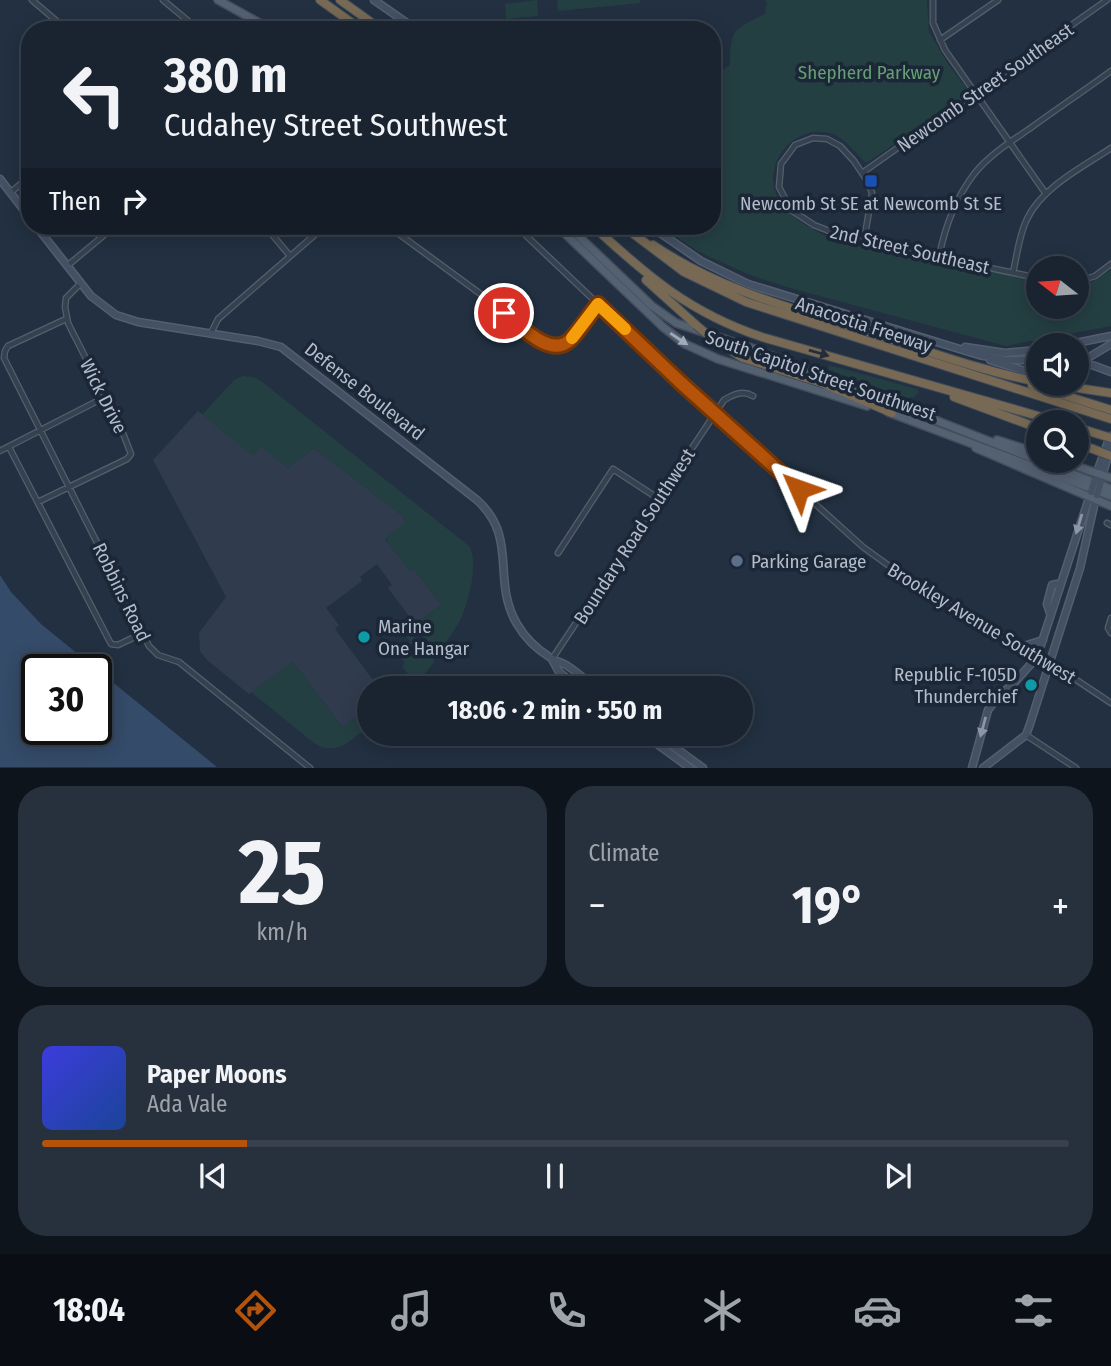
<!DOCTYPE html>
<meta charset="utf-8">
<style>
:root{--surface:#1a2431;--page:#27303d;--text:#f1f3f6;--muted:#9fa4ab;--line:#38414d;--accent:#b45309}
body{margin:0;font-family:"Fira Sans Condensed",sans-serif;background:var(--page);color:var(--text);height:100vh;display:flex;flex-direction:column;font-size:26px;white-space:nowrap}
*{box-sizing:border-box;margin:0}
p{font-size:23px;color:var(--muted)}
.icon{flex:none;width:38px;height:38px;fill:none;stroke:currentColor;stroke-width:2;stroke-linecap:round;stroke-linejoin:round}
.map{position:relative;height:768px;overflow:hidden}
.side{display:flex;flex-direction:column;gap:18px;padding:18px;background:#0e141b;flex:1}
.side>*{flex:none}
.guide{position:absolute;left:21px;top:21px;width:700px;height:214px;border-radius:28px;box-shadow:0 4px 18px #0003,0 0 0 2px var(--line);background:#1a2431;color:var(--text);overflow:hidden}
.needle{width:46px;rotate:287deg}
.tools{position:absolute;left:1026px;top:256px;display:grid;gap:14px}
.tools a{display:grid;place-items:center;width:63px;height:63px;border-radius:50%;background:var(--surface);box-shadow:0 4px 18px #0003,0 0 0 2px var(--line);font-size:35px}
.speed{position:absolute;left:21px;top:654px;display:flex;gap:14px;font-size:35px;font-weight:700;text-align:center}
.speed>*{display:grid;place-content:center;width:91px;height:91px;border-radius:50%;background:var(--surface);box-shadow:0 4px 18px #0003,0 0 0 2px var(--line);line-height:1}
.speed .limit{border:4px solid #111;border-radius:10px;background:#fff;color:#111}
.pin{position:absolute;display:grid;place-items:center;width:60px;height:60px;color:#fff;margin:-30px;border:4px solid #fff;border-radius:50%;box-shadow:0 2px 7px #0007}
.me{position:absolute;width:77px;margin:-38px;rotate:313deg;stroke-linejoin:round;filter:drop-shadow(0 0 5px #0008)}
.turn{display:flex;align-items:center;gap:24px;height:147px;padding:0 28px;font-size:32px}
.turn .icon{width:91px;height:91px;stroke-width:2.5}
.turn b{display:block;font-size:49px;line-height:60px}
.then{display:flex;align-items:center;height:66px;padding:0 28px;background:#0003;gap:14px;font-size:26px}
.big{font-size:52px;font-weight:700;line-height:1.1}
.side .widget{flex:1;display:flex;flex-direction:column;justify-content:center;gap:10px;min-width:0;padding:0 24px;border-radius:28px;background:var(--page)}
.side .dial{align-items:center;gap:0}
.dial b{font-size:91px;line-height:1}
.song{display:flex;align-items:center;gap:21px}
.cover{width:84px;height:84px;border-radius:10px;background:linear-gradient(135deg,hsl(240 70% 55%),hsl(220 70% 35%))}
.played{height:7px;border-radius:4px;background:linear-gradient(90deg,var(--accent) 20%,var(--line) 20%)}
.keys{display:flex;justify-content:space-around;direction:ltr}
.heat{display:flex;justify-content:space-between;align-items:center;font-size:38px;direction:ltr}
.side .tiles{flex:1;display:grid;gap:18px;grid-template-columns:1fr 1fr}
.widget:last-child{grid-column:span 2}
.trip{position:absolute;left:357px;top:676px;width:396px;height:70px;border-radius:35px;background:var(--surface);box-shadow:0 4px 18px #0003,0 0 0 2px var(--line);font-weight:700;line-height:70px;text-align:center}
.menu{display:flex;height:112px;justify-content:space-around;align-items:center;background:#0a0e14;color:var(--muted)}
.menu .icon{width:49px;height:49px}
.menu .current{color:var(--accent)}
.menu b{font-size:32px;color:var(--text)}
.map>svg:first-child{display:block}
.airport{fill:#303c4e}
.green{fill:#243f42}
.water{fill:#344b69;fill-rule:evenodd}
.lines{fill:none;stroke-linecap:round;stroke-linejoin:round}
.street-casing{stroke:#545f6e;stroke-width:7}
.secondary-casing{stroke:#545f6e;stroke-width:9}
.primary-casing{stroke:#434d5d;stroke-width:10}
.highway-casing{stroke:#414c5b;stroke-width:10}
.street{stroke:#364150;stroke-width:4.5}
.secondary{stroke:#445064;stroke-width:6}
.primary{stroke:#546171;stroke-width:7}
.highway{stroke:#776953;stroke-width:8}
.secondary-bridge-casing{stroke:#545f6e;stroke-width:9;stroke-linecap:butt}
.highway-bridge-casing{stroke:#414c5b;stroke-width:10;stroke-linecap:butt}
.secondary-bridge{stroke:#445064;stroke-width:6}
.highway-bridge{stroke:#776953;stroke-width:8}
.oneway{fill:#a0aab9}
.oneway2{fill:#242d39}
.oneway3{fill:#8c96a7}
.route-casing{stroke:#753606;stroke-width:18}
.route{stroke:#b45309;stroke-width:12}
.slow{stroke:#f59e0b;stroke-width:12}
.transit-dot{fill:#1a4fb4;stroke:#1b2636;stroke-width:2.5}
.service-dot{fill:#5c6f8a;stroke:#1b2636;stroke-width:2.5}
.culture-dot{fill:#0f9aa8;stroke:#1b2636;stroke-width:2.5}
.labels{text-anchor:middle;stroke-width:7;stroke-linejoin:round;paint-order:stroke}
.park-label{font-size:19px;fill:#679e74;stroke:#1b2636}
.street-label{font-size:19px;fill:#b3bccb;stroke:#1b2636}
.poi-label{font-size:19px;fill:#b3bccb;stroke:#1b2636;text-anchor:start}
</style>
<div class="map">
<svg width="1111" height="768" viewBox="0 0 1111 768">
<rect width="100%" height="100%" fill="#223041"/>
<path class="airport" d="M198 411 253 455 261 446 288 468 314 448 400 514 406 522 385 539 410 571 414 569 441 605 415 624 388 588 392 585 377 564 360 577 362 581 326 608 339 625 335 629 379 688H369V708L343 728 293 662 249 694 207 660 200 651 199 633 226 597 153 460Z"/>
<path class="green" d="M537 0 538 16 506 19 505 4Z
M557 0H640V3L558 11Z
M764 0H927L929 32 948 64 971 94 866 163C856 154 845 138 833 134 792 121 756 170 782 204 795 221 813 230 831 238L1038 281V306H1076V289H1080L1111 270V326L1006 346 790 288 750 275 699 252 660 226H712V77L730 65C730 29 734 29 765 14L767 2Z
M829 365 917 389 919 392 914 397 906 398 832 371 828 369Z
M243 376 254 377 261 381 469 546C479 561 469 600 462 616 458 626 450 636 444 645L436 647 413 628 415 624 441 605 414 569 409 571 385 538 406 522 400 514 314 448 288 468 261 447 253 456 202 415 234 380Z
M406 631 432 651 435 656 433 663 418 683 413 681 402 666 405 663 401 658 409 652 404 646 410 642 404 633Z
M293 662 342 727 369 708V726C352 739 336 758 314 743L251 692Z"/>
<path class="water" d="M0 575 11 592 41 624 217 767H0ZM37 670H96V730H37Z"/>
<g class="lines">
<g class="street-casing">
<path id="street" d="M32 0 67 30
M163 0 199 30
M933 0V23L945 50 1046 194
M940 40 998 0
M862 173 1107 0
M10 193 30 176
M265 226 290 256
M388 226 550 345C573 348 585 319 599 304
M516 226 680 382 863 547 914 584 1057 667 1111 703
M864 241 872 193 868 182 854 161 840 146 827 139 813 138 795 145 781 164 779 187 791 210 814 225 847 238 1038 278
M939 257C945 226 955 199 974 174 990 154 1012 141 1032 127 1058 108 1085 90 1111 71
M67 266 115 226
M1013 273C1017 255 1019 235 1027 219 1042 187 1083 167 1111 148
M1076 282 1095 276 1111 264
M66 319 8 346 5 351 4 358 149 646 158 655 179 662 310 768
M211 333 218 319 325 226
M9 447 111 644 118 645 143 633
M0 451 105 397
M38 502 127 459 131 454 121 428 68 323 65 307 66 298 81 283
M1107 523 1111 525
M558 553 613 469 659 499
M1111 618 1108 628 1111 633
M552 659 724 400C734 394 743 390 753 396
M1026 735 1076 768"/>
</g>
<g class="secondary-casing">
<path id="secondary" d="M374 0 417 30
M0 179 30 218
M36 226 91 296 116 315 138 322 258 341 281 347 477 500C519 538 491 580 517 624 525 638 538 650 551 658 555 661 561 662 566 665 576 671 586 680 595 688
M650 226 701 261 748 284 979 355 1006 360H1038
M1066 345 1111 336
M965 347 1005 353 1038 350
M990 360 1038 375
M1076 365 1111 344
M1095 366 1111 372
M1096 475 1110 436
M1102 477 1111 445
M1050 613 1047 604 1052 585 1057 584
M1021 647 1043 640
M552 659 559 672 579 688
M642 733 690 768
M655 733 703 768
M972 768 988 710 998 697 1014 683 1037 657 1091 492
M983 768 1026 735 1030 724 1080 568 1096 497"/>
</g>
<g class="primary-casing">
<path id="primary" d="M218 0 272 30
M557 226 663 327 685 344 718 359 867 406
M568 226 652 306 676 323 754 349 1111 489
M888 412 1111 496
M997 440 1038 453
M976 448 1111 506
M1058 460 1111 478"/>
</g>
<g class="highway-casing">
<path id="highway" d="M320 0 362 30
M340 0 382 30
M593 226C647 276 690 313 762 337L1059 422
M623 226 684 272 746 302 1111 419
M653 245C721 291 797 310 874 334 928 351 982 371 1038 382
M646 280 696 325
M714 340 743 358 822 383 892 413
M1045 383 1111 393
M1032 385 1111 410
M954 397 1038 428
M1076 427 1098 434
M1076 443 1093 449"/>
</g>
<use href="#street" class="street"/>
<use href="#secondary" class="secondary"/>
<use href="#primary" class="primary"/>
<use href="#highway" class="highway"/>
<g class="secondary-bridge-casing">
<path id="secondary-bridge" d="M1076 361 1095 366
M1091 492 1095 479
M1097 495 1101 481"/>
</g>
<g class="highway-bridge-casing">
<path id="highway-bridge" d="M696 325 714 340
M1098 434 1111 438
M1093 449 1111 456"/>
</g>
<use href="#secondary-bridge" class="secondary-bridge"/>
<use href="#highway-bridge" class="highway-bridge"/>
</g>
<defs><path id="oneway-solid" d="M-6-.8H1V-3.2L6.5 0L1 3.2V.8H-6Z" transform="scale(1.75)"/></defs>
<use class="oneway" href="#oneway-solid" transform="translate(679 339) rotate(34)"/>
<use class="oneway2" href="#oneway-solid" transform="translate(819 353) rotate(16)"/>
<g class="oneway3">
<use href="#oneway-solid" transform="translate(1079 524) rotate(107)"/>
<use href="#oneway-solid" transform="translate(983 727) rotate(105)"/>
</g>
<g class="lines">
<g class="route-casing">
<path id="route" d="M504 313C520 325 550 359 570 340 581 329 589 315 598 304L680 382 799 489"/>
</g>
<use href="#route" class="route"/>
<path class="slow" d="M572 338 598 304 625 329"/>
</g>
<rect class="transit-dot" x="864" y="174" width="14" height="14" rx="3.5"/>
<circle class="service-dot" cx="737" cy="561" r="7"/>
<g class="culture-dot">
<circle cx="364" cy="637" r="7"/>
<circle cx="1031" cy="685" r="7"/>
</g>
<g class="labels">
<g class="park-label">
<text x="869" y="79">Shepherd Parkway</text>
</g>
<g class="street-label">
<text transform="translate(985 87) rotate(-35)" y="7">Newcomb Street Southeast</text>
<text transform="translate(910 249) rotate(13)" y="7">2nd Street Southeast</text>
<text transform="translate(864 324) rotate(18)" y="7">Anacostia Freeway</text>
<text transform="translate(821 375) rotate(19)" y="7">South Capitol Street Southwest</text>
<text transform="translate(365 391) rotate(38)" y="7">Defense Boulevard</text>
<text transform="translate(104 396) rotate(63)" y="7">Wick Drive</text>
<text transform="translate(634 536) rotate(-57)" y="7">Boundary Road Southwest</text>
<text transform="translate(122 592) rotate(64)" y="7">Robbins Road</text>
<text transform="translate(982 623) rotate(31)" y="7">Brookley Avenue Southwest</text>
</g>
<g class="poi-label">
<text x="871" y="210" text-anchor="middle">Newcomb St SE at Newcomb St SE</text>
<text x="751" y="568">Parking Garage</text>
<text x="378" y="633">Marine<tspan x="378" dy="22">One Hangar</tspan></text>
<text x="1017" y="681" text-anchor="end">Republic F-105D<tspan x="1017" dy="22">Thunderchief</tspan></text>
</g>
</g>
</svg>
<div class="tools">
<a><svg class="needle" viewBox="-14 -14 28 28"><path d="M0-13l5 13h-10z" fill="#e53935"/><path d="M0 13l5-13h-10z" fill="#9fa4ab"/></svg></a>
<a><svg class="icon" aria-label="sound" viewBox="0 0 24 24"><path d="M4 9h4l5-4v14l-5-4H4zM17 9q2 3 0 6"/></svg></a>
<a><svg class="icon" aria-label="search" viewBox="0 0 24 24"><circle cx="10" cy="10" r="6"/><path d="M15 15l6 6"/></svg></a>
</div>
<div class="speed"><div class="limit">30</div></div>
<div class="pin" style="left:504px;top:313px;background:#d93025"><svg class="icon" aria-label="arrive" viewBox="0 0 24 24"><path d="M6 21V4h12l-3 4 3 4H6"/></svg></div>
<svg class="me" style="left:799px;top:489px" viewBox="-20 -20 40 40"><path d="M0-17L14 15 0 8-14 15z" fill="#b45309" stroke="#fff" stroke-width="4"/></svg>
<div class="trip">18:06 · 2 min · 550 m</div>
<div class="guide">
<div class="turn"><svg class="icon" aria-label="left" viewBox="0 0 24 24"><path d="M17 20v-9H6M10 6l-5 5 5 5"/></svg><div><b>380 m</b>Cudahey Street Southwest</div></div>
<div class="then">Then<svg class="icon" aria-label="right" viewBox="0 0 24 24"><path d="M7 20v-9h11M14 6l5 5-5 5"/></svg></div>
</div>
</div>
<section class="side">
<div class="tiles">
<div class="widget dial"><b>25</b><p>km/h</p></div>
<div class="widget"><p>Climate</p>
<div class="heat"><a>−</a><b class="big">19°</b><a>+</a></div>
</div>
<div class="widget">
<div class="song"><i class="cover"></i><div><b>Paper Moons</b><p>Ada Vale</p></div></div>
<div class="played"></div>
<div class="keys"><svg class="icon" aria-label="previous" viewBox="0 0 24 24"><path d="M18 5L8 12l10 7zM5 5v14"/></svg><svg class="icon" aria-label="pause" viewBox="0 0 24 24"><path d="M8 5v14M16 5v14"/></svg><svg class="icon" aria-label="next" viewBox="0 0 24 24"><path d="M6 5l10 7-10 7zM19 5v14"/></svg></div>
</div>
</div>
</section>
<nav class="menu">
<b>18:04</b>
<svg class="icon current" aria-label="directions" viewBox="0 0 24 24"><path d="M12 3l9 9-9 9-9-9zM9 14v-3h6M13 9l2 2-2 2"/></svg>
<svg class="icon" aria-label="music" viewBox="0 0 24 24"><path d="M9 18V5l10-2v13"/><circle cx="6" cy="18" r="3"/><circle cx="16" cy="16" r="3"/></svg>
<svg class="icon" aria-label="phone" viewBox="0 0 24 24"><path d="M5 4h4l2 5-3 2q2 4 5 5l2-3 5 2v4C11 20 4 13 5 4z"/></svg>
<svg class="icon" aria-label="climate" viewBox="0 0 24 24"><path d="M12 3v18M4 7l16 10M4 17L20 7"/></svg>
<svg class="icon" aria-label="car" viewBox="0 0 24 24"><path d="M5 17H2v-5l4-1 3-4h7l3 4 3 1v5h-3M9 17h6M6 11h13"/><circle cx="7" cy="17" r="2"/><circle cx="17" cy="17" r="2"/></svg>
<svg class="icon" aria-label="filters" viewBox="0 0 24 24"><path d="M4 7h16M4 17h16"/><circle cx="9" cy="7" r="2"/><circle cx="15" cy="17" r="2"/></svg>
</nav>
